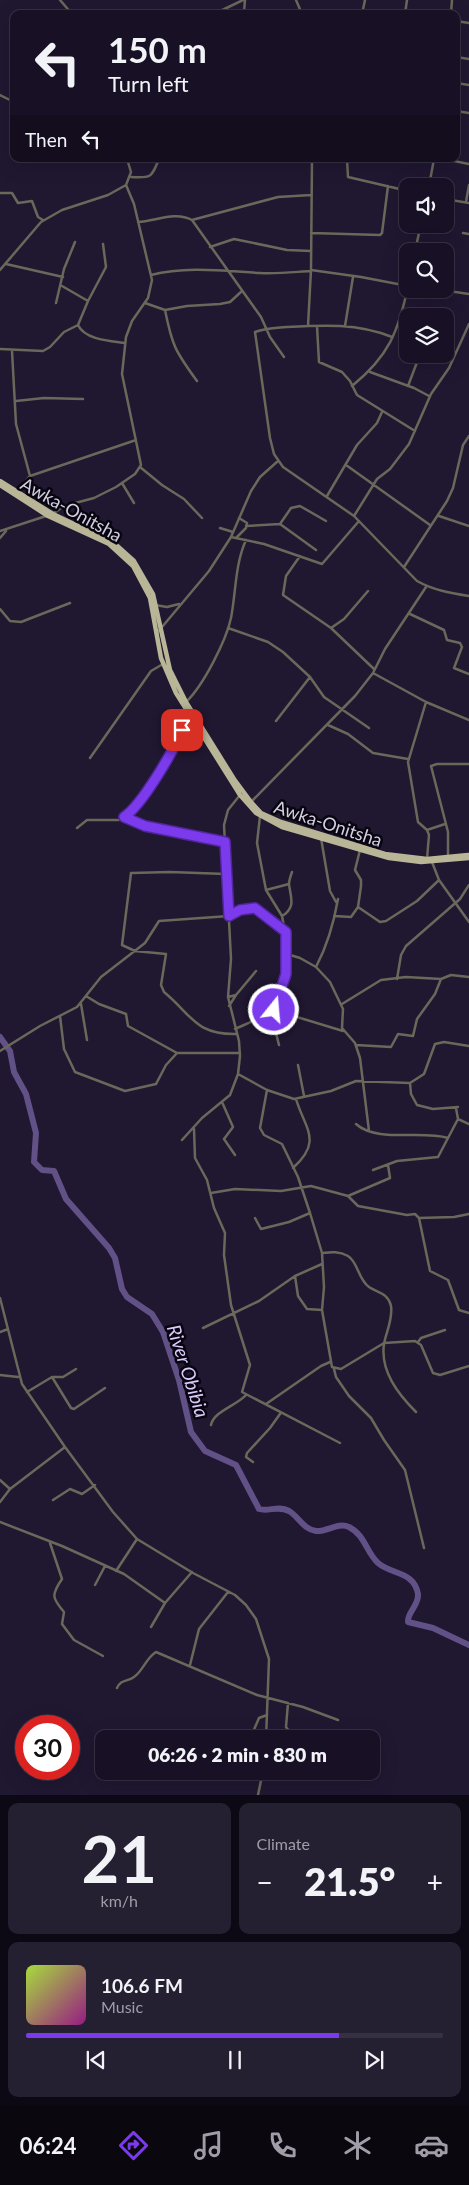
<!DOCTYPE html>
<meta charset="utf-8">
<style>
:root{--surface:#181125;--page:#251f32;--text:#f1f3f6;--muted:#9f9da7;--line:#363142;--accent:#7c3aed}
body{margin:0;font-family:Lato,sans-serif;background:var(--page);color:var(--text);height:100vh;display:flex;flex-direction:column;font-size:19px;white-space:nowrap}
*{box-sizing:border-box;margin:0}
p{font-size:16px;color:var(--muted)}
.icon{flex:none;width:28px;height:28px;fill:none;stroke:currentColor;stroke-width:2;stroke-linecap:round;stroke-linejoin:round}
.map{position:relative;height:1795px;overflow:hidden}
.panel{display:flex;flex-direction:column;gap:8px;padding:8px;background:#0d0914;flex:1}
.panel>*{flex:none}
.banner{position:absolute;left:10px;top:10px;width:450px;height:152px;border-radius:10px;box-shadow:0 5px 20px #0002,0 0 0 1px var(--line);background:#181125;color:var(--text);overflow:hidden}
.controls{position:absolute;left:399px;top:178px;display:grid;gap:10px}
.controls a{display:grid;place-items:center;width:55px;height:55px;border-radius:10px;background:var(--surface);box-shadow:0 5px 20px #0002,0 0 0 1px var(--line);font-size:25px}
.speed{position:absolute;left:15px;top:1715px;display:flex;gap:10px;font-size:25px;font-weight:700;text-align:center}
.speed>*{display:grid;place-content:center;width:65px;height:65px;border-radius:50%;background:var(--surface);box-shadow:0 5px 20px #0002,0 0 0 1px var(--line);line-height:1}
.speed .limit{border:8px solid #d22;background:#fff;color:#111}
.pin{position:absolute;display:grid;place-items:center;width:42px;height:42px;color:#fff;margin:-21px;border-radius:10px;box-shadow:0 2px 8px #0006}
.me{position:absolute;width:55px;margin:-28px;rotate:17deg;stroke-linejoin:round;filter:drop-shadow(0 0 4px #0008)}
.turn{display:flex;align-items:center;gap:18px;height:105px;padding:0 15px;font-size:22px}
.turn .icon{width:65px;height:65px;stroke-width:2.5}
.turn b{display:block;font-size:35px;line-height:42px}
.then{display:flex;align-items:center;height:48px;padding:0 15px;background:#0003;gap:10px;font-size:19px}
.big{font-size:38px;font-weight:800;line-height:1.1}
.panel .card{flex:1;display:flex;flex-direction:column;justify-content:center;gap:8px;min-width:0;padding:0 18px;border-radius:10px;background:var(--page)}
.panel .dial{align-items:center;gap:0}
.dial b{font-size:65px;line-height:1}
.song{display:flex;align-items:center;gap:15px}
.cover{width:60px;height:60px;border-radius:8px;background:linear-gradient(135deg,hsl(80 70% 55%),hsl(310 70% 35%))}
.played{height:5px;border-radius:2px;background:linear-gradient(90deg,var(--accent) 75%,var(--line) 75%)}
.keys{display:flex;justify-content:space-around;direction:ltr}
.heat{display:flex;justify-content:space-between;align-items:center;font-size:28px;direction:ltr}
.panel .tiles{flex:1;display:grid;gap:8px;grid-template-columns:1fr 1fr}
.card:last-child{grid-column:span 2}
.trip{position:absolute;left:95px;top:1730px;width:285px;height:50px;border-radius:10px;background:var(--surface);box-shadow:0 5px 20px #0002,0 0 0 1px var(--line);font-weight:800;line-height:50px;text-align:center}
.tabs{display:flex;height:80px;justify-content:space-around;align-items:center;background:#0a070f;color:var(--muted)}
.tabs .icon{width:35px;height:35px}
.tabs .current{color:var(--accent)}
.tabs b{font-size:22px;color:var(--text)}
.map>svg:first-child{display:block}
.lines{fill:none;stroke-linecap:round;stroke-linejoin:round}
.river{stroke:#625186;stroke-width:6}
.minor{stroke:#6a685a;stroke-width:2.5}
.primary{stroke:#b9b597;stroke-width:4.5}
.route-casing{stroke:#51269a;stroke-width:12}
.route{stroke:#7c3aed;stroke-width:9}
.labels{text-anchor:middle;stroke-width:5;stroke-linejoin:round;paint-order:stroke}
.street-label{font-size:18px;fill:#d3cedf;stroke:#080510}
.water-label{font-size:19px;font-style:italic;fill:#daccfd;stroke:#080510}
</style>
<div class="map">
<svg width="469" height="1795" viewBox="0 0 469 1795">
<rect width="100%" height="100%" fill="#201731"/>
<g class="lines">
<path class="river" d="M0 1037 10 1051 14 1072 26 1094 36 1133 34 1162 42 1170 54 1171 66 1199 109 1248 115 1258 122 1289 127 1297 152 1314 163 1332 179 1380 191 1432 205 1451 236 1465 259 1509C269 1512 278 1505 289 1511 299 1517 303 1529 316 1531 327 1532 338 1522 349 1527 365 1535 366 1552 378 1563 392 1575 414 1571 418 1594 419 1606 407 1612 408 1622L433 1628 469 1645"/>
<path class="minor" d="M60 0 72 14
M296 0 302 14
M244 12 245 0
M214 14 243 0
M362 14 365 0
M405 14 407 0
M451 14 452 0
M456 21 469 23
M456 57 469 59
M456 83 469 85
M0 95 14 102
M456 111 469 113
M347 159 348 177 408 191
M444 159 469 164
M131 177C152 178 151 178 159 159
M429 186 434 159
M0 193H12L18 203 32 201 38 217 43 220
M445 199 469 203
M466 202 469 185
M192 220 278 197 311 195
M138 222C156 221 175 211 192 220L261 317 270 337 284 357
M311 233 380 235 382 233 388 186
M463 233 469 234
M210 247 234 239 287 250 311 251
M415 251 421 224
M6 264 63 277
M0 270 41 222 62 210 108 195 126 185 131 172 127 159
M311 270 361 277 408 286
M151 275C186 266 224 271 260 273 277 274 294 272 311 271
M62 286 88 301
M435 289 469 294
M56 303 64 269 75 242
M145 303 165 310 187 306 220 304 230 302 242 291
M165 310C172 345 175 351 197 381
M78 325C85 340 111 341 125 343
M308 326 311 270 312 159
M317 326 319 362 342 372 350 381 357 395 415 431
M345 326 353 277
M392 337C357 323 323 325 286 327 275 328 266 328 255 332L270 438 274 454 283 467 354 516 417 581C433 590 450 593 469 596
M0 349 43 351 50 347 64 332 78 325 88 301 106 267 103 244
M12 351 16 424 30 476
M370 372 414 388 429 396
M352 386C389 356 398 332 408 287
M408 386 419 357
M16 401 44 398 83 399
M346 465 430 525
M140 467 162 485 184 499 202 518
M122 483 134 503
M17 491 30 476 136 440
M327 496 357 445 377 423 382 412
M54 513 64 506 94 498 116 487 135 474 141 465 122 374 126 337 132 321 148 298 152 280 134 204 126 185
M354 516 377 479 390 469 409 444 431 394 449 368 469 324
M439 516 469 526
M280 524 316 550
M246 526 280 524 291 508 300 506 326 521
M220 528 233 532
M0 531 46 516
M231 537 264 544 322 564 359 521
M0 538 6 531
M236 538 246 528 247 523 239 518
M300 556 286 576 283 595 331 628 374 669
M404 567 447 501 453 488 463 445 469 436
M155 605 167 607 179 604
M0 609 10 621 21 622 70 603
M410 614 444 630 447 640 460 643 462 647 454 668 469 674
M228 628 268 642 283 652 310 677 324 697 369 728
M331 628 344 619 368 591
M157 633 209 571 231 537 251 491 260 477 278 461
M373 673 426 702 469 720
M186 702C203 686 226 641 231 618 236 592 235 564 246 540
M426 702 408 762 418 822 427 830 429 835 427 859
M276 721 310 677
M328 725 348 734 373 753 408 759
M90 758 151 671 163 664
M250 803 355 696 373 673 385 649 426 587
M124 817 145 826 224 842
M77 828 87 820H119L128 815 165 762 190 718
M427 830 445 824
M321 838 330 891 336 902
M448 856V832L431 766 437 764H469
M432 862 439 880 469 922
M226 874 170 872 131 873 122 945 135 951 166 954 161 985 164 992C192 1015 195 1035 237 1034
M266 890 289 884
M358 907 380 922 386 921 417 901 439 880
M282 916C297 907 290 896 289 884 289 880 291 875 292 872
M334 916 351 917 358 907 361 886V880L355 870 360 850
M287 954 300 958 316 967 330 982 343 1009 342 1028 355 1043 360 1058 369 1131
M316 967C327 946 334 922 338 899
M397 979 401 955 406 946 460 899 469 885
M86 996 99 1004 126 1014 128 1026 177 1053H240
M228 997 236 995 256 971
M81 1004 87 1040
M342 1004 381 980 406 977 441 979 451 975 469 977
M229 1006 236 995
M274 1010 343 1031
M271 1013 279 1045
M60 1016 64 1049 75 1072 125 1091 156 1084 166 1065 177 1053
M235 1029 271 1013 286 974 287 942 282 916 266 890 257 843 260 816
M356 1045 391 1047 398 1034 413 1036 417 1019 435 994 441 979
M0 1051 40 1026 77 1007 101 977 145 943 159 921 229 916 241 910 255 909 285 932
M298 1065 304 1096
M238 1074 267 1090 294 1099 331 1091 356 1081 410 1083 424 1074 435 1044 444 1042 469 1046
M410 1083 411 1094 417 1105 433 1109 458 1107
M267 1090 260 1128 264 1135 282 1144 298 1177 310 1213 322 1253 324 1287 322 1310 332 1367 341 1369 384 1343 415 1341 421 1345 433 1373 440 1375 469 1366
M222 1102 233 1127 224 1139 235 1155
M458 1119 469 1124
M356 1124C377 1143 422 1130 448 1138
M194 1129 195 1158 207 1180 214 1208 225 1233 224 1255 231 1305 250 1365 242 1392 340 1443
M182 1140 202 1118 230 1095 238 1074 240 1056 239 1041 228 997 231 959 224 825 228 810 240 795
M293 1168C323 1141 305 1129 296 1099
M373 1170 397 1161 438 1157 458 1119 456 1108
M211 1193 235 1189 281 1191 311 1186 348 1196 358 1206 407 1215 415 1214 419 1218 454 1217 469 1214
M348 1196 390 1178 388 1165
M255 1218 261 1229 289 1222 310 1213
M419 1218 430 1271 448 1280 459 1310 469 1313
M322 1253C331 1252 339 1251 348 1256 358 1262 358 1279 369 1287 378 1293 388 1293 391 1306 393 1320 386 1332 384 1344 380 1371 398 1394 416 1412
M295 1276 298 1296 307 1309 322 1310
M0 1298 22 1384 65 1447 113 1512 137 1539 193 1573 235 1595 246 1605 256 1619 269 1659 266 1739
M203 1328 259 1301 295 1276 322 1264
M0 1332 8 1329
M418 1342 421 1338 445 1330
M334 1369 336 1377 349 1396 371 1418 384 1440 405 1470 424 1548
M0 1375 18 1377
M52 1377H63L76 1369
M27 1392 52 1377 71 1408 74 1409 105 1388
M266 1404 321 1366 330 1362
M211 1425C214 1411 236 1406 246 1395
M253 1462 246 1457 247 1453 270 1428 280 1414
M0 1480 10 1489
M53 1500 70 1489 82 1494 95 1485
M0 1502 10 1489 65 1447
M0 1522 62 1546 124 1574 165 1603 151 1627
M50 1543 62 1579C51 1595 52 1598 64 1612L62 1624 74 1640 103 1656
M116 1571 137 1539
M95 1585 105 1566
M165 1603 192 1572
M190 1665 199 1629 228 1592
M117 1688C121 1679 127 1682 134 1677 143 1671 146 1658 156 1652L257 1695 303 1707 338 1720
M288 1703 286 1727 292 1735 291 1739
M250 1739 259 1718 267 1715
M258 1795 263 1771"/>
<path class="primary" d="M0 481 53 514 114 543 134 561 153 594 170 670 186 702 234 779 251 802 261 813 281 822 385 854 427 859 468 855
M0 485 48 516 109 544 133 566 150 598 161 658 176 693 240 795 256 813 282 827 389 858 421 862 469 858"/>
</g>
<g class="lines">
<g class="route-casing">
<path id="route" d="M182 730C173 752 142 805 124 817L145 826 225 842 229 916 240 910 255 908 286 932V974L274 1010"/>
</g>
<use href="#route" class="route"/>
</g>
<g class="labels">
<g class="street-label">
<text transform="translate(71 510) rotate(29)" y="6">Awka-Onitsha</text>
<text transform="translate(328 824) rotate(18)" y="6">Awka-Onitsha</text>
</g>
<g class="water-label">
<text transform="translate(188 1371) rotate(72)" y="7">River Obibia</text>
</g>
</g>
</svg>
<div class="controls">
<a><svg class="icon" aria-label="sound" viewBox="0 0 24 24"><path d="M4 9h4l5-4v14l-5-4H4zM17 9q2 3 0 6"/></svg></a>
<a><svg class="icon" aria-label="search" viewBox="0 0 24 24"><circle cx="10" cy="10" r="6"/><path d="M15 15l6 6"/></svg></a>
<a><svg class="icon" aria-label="layers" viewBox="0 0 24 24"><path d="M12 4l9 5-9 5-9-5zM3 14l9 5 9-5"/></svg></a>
</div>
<div class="speed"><div class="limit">30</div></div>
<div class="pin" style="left:182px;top:730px;background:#d93025"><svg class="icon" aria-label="arrive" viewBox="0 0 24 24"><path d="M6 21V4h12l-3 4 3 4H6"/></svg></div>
<svg class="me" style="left:274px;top:1010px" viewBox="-20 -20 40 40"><circle r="17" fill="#7c3aed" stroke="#fff" stroke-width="3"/><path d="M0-11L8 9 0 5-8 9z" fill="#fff"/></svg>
<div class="trip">06:26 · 2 min · 830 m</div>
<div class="banner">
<div class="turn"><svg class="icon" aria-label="left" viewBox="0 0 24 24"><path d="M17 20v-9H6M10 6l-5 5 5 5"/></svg><div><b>150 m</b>Turn left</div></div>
<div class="then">Then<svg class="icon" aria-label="left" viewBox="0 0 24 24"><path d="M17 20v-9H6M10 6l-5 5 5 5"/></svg></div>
</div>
</div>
<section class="panel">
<div class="tiles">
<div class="card dial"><b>21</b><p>km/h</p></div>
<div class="card"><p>Climate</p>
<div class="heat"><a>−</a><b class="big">21.5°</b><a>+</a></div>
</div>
<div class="card">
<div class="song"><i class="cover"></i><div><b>106.6 FM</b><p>Music</p></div></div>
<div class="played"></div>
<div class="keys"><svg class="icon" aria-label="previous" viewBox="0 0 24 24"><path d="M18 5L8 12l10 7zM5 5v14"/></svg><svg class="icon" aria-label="pause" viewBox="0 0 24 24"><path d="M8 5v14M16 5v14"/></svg><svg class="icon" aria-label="next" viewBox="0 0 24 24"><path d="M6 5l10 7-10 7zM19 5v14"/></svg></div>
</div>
</div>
</section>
<nav class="tabs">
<b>06:24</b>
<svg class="icon current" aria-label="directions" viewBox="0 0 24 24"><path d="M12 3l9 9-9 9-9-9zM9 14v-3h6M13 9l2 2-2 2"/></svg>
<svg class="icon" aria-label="music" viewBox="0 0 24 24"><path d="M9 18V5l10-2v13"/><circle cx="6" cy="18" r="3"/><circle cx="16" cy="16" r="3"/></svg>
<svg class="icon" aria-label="phone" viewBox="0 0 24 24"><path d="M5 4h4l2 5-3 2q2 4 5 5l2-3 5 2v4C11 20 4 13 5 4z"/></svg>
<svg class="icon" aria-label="climate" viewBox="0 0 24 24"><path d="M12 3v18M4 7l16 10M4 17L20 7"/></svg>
<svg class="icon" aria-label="car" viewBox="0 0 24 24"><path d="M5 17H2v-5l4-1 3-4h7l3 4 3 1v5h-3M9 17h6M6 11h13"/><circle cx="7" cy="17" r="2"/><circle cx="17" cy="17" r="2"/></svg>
</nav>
